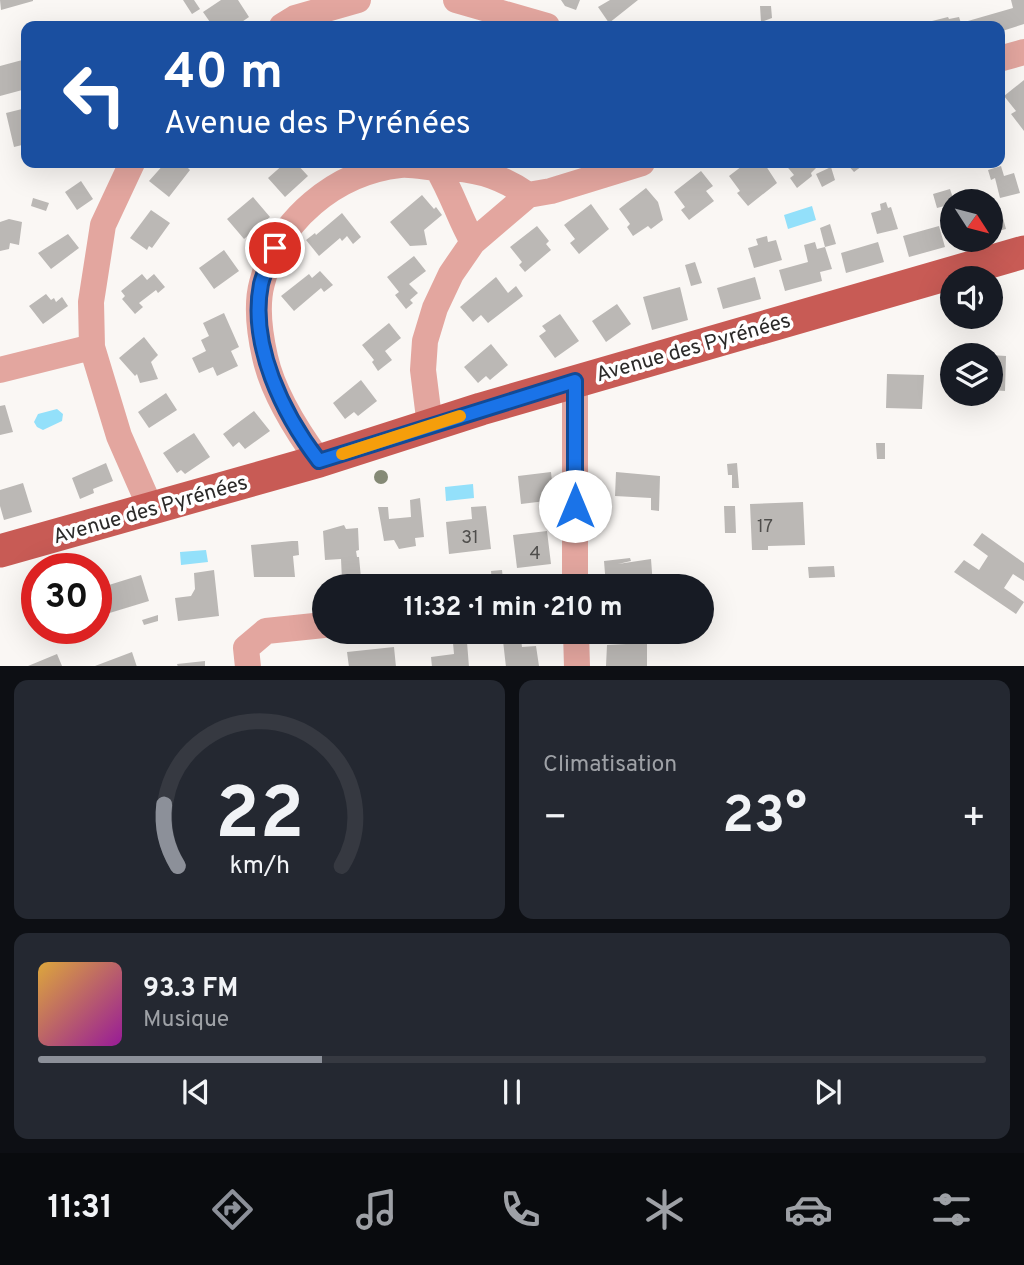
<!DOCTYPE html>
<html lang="fr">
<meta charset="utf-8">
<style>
:root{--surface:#171b24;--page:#242831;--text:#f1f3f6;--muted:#9ea1a6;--line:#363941;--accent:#8c9099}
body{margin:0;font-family:Overpass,sans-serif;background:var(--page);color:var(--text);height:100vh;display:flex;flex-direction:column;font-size:26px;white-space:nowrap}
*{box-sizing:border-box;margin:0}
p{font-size:23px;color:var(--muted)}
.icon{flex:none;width:38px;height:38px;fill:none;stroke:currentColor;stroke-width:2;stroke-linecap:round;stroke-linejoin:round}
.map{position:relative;height:666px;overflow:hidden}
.panel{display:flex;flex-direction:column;gap:14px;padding:14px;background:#0d0f14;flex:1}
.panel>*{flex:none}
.banner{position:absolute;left:21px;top:21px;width:984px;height:147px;border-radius:14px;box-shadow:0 7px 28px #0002;background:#1a4fa0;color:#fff;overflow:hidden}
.needle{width:46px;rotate:126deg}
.tools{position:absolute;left:940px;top:189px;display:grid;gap:14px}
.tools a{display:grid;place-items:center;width:63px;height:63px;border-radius:50%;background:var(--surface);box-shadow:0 7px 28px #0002;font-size:35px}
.speed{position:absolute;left:21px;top:553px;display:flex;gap:14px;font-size:35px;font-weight:700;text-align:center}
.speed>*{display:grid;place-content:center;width:91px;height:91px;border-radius:50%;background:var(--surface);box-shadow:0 7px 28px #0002;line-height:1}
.speed .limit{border:10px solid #d22;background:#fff;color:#111}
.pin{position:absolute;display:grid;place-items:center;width:60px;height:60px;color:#fff;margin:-30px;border:4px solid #fff;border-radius:50%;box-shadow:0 2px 7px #0007}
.me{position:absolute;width:77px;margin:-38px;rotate:0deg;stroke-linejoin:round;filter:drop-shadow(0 0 5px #0008)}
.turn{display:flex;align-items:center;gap:24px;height:147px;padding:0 28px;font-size:32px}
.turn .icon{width:91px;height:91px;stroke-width:2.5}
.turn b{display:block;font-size:49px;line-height:60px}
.big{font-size:52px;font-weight:700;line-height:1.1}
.panel .tile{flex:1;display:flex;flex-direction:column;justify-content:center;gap:10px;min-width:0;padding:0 24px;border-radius:14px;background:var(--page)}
.panel .dial{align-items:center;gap:0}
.dial svg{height:182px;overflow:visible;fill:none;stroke:var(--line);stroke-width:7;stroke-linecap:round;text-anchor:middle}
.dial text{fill:var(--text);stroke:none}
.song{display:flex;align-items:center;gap:21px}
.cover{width:84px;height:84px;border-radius:10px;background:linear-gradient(135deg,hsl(40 70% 55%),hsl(300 70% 35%))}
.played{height:7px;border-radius:4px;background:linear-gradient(90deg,var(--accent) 30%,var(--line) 30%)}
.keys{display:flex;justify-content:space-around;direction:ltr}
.heat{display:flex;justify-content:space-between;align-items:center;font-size:38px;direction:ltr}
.panel .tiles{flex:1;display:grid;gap:14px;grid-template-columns:1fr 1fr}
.tile:last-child{grid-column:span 2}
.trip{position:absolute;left:312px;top:574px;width:402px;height:70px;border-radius:35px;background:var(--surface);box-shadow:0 7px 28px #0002;font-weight:700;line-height:70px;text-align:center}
.dock{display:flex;height:112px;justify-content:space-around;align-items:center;background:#090b0e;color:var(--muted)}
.dock .icon{width:49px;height:49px}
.dock .active{color:var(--accent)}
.dock b{font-size:32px;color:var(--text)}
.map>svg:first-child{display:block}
.water{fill:#93e0fa}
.building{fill:#bbb8b5}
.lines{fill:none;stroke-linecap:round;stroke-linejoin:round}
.minor{stroke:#e3a69f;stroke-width:26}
.major{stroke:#c85b55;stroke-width:33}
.tree{fill:#858a76}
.route-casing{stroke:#114b97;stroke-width:18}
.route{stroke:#1a73e8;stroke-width:12}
.slow{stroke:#f59e0b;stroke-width:12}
.labels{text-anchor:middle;stroke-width:7;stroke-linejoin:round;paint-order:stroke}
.number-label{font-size:18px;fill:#4f4e4c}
.street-label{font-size:21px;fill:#2b2a29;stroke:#fff}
</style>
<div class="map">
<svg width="1024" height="667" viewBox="0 0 1024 667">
<rect width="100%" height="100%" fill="#faf7f4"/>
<path class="water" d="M812 206 816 220 788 229 784 215Z
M57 409 63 414 62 421 43 430 37 427 34 422 38 414Z
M473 484 474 498 446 501 445 487Z
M206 550 208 562 181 565 180 552Z"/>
<path class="building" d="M0 0H33V1L1 10Z
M183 0H194L200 9 192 14Z
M221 0H238L249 17 236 26H210L212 25 203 12Z
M561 0H580L576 10 565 6Z
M610 0H638L609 23 598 7Z
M1011 0H1024V24L999 32V26H934L932 21 948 17 949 19 959 17 961 23 1013 8Z
M760 6H771L772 18 761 22Z
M26 59V89L0 96V66Z
M1024 80V131L1011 114 1016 111 1004 96Z
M26 108V144L14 147 6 113Z
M165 163H183L190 170 169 197 149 181Z
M285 163H296L308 176 285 197 268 178Z
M746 163H764L777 183 748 206 737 193 740 191 729 176Z
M784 163H812L816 168 811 173 812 176 797 188 790 178 794 175Z
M846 163H866L854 172Z
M1001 166 1004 176 1014 173 1020 193 1000 198 995 178 991 180 988 170Z
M831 167 835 180 822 187 816 174Z
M701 171 713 186 706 191 714 201 689 220 681 210 685 207 674 192Z
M81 181 93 199 77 210 65 192Z
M646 188 658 202 663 220 651 229 648 226 633 236 627 227 630 224 619 209Z
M950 189 954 201 952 204 937 208 933 194Z
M422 195 434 209 436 207 442 215 424 230 427 245 410 246 390 222Z
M253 197 270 217 244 239 227 219Z
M33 198 49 203 46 211 31 206Z
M886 202 888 208 891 207 898 229 877 234 871 213 881 210 880 204Z
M591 204 609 229 579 254 570 243 575 239 564 225Z
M1000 207 1006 229 990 233V210Z
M151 210 170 223 152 248 149 246 147 250 130 238Z
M342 213 361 237 353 244 347 236 342 241 340 238 319 256 306 240 315 233 316 235Z
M9 219 22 222 19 245 10 243 9 249 0 251V222Z
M830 224 836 244 825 247 832 269 820 272 822 281 785 291 779 270 808 262 804 245 815 242 817 249 825 247 820 228Z
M537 226 549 241 546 244 551 250 525 272 519 265 522 262 510 247Z
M939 226 945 247 909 257 903 236Z
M68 234 79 248 51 269 38 253Z
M767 236 768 242 776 240 782 260 754 268 748 248 758 245 756 239Z
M878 242 884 262 846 273 841 253Z
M224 250 239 271 214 289 199 268Z
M414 256 426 271 409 284 418 293 410 300 413 303 406 309 395 295 399 292 387 277Z
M695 262 702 283 691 286 685 265Z
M320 271 333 285 324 292 321 288 294 311 281 296 309 274 312 278Z
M142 274 147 280 154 274 165 287 158 293 156 290 139 303 143 307 135 314 122 299 125 296 121 291Z
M496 277 508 293 516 286 523 296 488 323 481 315 473 322 460 307Z
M755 277 761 299 723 309 717 288Z
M680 287 688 320 652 330 643 297Z
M46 294 51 300 54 298 56 302 62 297 68 306 43 324 29 306Z
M617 304 631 324 606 342 592 321Z
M224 313 239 347 231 351 238 366 217 376 213 367 199 373 192 358 206 351 201 340 209 336 203 323Z
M560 314 579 341 555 358 539 336 546 331 542 326Z
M389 323 401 338 385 351 392 360 378 371 372 362 374 360 362 345Z
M144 337 158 355 151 362 158 379 140 383 137 374 135 376 119 358Z
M491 344 508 365 490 380 486 376 478 383 464 367Z
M990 355 1006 356 1005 391 990 390Z
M945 365H952V389H944Z
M887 374 924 375 922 409 886 408Z
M361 380 377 401 358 416 354 412 345 419 333 403Z
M166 393 177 410 149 428 138 412Z
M5 405 13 432 0 435V406Z
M254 411 270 431 245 449 239 442 233 447 223 434Z
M194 433 210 457 185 474 181 470 177 473 163 453Z
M876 443H885V459H877Z
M106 463 113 481 93 489 94 493 80 499 72 478Z
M737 463 739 488H732V475H728L727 464Z
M551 472 554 500 521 504 518 476Z
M616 472 660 476 659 511 651 510V498L615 496Z
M23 483 32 512 4 520 0 506V490Z
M420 498 424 537 415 538 416 546 399 549 394 540 384 541 378 507H388L389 519 411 517 410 500Z
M803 502 805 545 768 546V550H752L750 504Z
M486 506 491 549 449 554 446 522 472 519 471 507Z
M724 506H735L736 533H725Z
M344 525 346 529 358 528 359 550 356 551 357 557H359L361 578 342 580 341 559 325 560 323 531Z
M547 531 551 564 517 568 513 535Z
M982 533 1024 563V581L1013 574 1004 588 1024 602 1016 614 954 572 964 560 979 570 988 556 973 545Z
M292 541H298L299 555 293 556 295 577H254L251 545Z
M630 558 631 561 618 564 651 559 653 586H606L604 561Z
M834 566 835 577 809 578 808 567Z
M214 570 219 616 178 621 175 598 191 596 195 589 194 573Z
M502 570 503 581 492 582 491 571Z
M141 575 149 601 103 615 96 589Z
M158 615V621L144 625 142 620Z
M502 632H520L522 647 536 646 539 666 506 667Z
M627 633H647V666H606L607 645 626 644Z
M467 642 469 667H432L431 657 454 654 453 643Z
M394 647 396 667H349L347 652Z
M132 652 137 667H95V666Z
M57 654 62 666H28Z
M205 661V667H178L177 664Z"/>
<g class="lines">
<path class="minor" d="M456 0 547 26
M282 26 295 18 358 0
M999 59 1024 52
M132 163 103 225 91 302 92 347 119 436 151 509
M473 242C459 218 452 192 437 168 472 167 499 175 528 195
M0 370 92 347
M575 381V586
M430 426 423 370 425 341 435 308 451 274 473 242 528 195 551 191 642 163
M319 461C297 431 273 393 265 357 260 335 256 305 262 283 278 220 336 172 400 165 412 164 425 167 437 168
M576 632 577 667
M248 667 246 648 266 631 324 625"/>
<path class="major" d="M0 551 319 461 481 409 1024 252"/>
</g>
<circle class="tree" cx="381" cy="477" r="7"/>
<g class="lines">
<g class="route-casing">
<path id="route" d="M275 248C270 260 264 272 261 284 249 345 283 414 319 461L575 381V506"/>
</g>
<use href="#route" class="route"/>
<path class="slow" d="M342 454 460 416"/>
</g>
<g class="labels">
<g class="number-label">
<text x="765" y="532">17</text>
<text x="470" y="543">31</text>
<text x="535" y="559">4</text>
</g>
<g class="street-label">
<text transform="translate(693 347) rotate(-16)" y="7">Avenue des Pyrénées</text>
<text transform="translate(150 509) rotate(-16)" y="7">Avenue des Pyrénées</text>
</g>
</g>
</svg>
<div class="tools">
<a><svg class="needle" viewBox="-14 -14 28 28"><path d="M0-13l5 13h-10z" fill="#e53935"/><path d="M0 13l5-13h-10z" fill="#9ea1a6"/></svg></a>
<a><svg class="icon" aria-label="sound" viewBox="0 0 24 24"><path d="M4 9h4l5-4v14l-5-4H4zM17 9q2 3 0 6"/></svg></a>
<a><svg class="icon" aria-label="layers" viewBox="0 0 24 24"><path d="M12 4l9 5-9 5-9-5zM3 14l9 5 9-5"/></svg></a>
</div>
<div class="speed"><div class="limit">30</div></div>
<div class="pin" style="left:275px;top:248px;background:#d93025"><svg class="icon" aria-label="arrive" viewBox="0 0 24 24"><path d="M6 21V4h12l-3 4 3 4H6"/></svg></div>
<svg class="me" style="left:575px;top:506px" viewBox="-20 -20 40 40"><circle r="19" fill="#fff"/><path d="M0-13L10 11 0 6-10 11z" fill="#1a73e8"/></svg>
<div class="trip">11:32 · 1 min · 210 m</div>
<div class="banner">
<div class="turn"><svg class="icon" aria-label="left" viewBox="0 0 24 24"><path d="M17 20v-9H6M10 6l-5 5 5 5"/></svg><div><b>40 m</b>Avenue des Pyrénées</div></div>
</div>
</div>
<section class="panel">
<div class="tiles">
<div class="tile dial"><svg viewBox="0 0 100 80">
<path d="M14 69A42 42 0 1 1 86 69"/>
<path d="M14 69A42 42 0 0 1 8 42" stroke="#8c9099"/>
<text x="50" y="56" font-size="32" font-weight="700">22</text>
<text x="50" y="72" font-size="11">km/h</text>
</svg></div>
<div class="tile"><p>Climatisation</p>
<div class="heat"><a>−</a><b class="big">23°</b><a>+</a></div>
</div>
<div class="tile">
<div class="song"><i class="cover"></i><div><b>93.3 FM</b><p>Musique</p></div></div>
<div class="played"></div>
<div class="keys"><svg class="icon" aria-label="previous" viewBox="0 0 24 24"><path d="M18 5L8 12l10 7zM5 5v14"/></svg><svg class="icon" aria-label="pause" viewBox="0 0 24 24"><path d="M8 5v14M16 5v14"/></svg><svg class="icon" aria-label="next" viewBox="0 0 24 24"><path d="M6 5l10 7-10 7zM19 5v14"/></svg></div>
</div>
</div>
</section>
<nav class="dock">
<b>11:31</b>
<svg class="icon active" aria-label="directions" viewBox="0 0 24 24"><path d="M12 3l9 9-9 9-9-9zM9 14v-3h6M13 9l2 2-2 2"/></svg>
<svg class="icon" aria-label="music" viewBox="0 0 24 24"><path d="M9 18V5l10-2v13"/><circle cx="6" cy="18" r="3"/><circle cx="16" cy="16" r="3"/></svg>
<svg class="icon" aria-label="phone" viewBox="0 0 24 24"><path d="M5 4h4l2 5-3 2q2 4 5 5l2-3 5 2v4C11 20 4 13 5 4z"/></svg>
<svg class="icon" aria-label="climate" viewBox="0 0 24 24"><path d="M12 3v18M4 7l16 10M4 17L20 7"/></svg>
<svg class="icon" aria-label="car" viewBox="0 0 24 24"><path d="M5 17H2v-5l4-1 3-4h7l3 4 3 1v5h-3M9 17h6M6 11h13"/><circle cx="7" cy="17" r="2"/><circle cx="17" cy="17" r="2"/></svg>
<svg class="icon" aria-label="filters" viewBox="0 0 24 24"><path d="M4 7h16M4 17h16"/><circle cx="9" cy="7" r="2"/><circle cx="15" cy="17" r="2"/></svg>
</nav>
